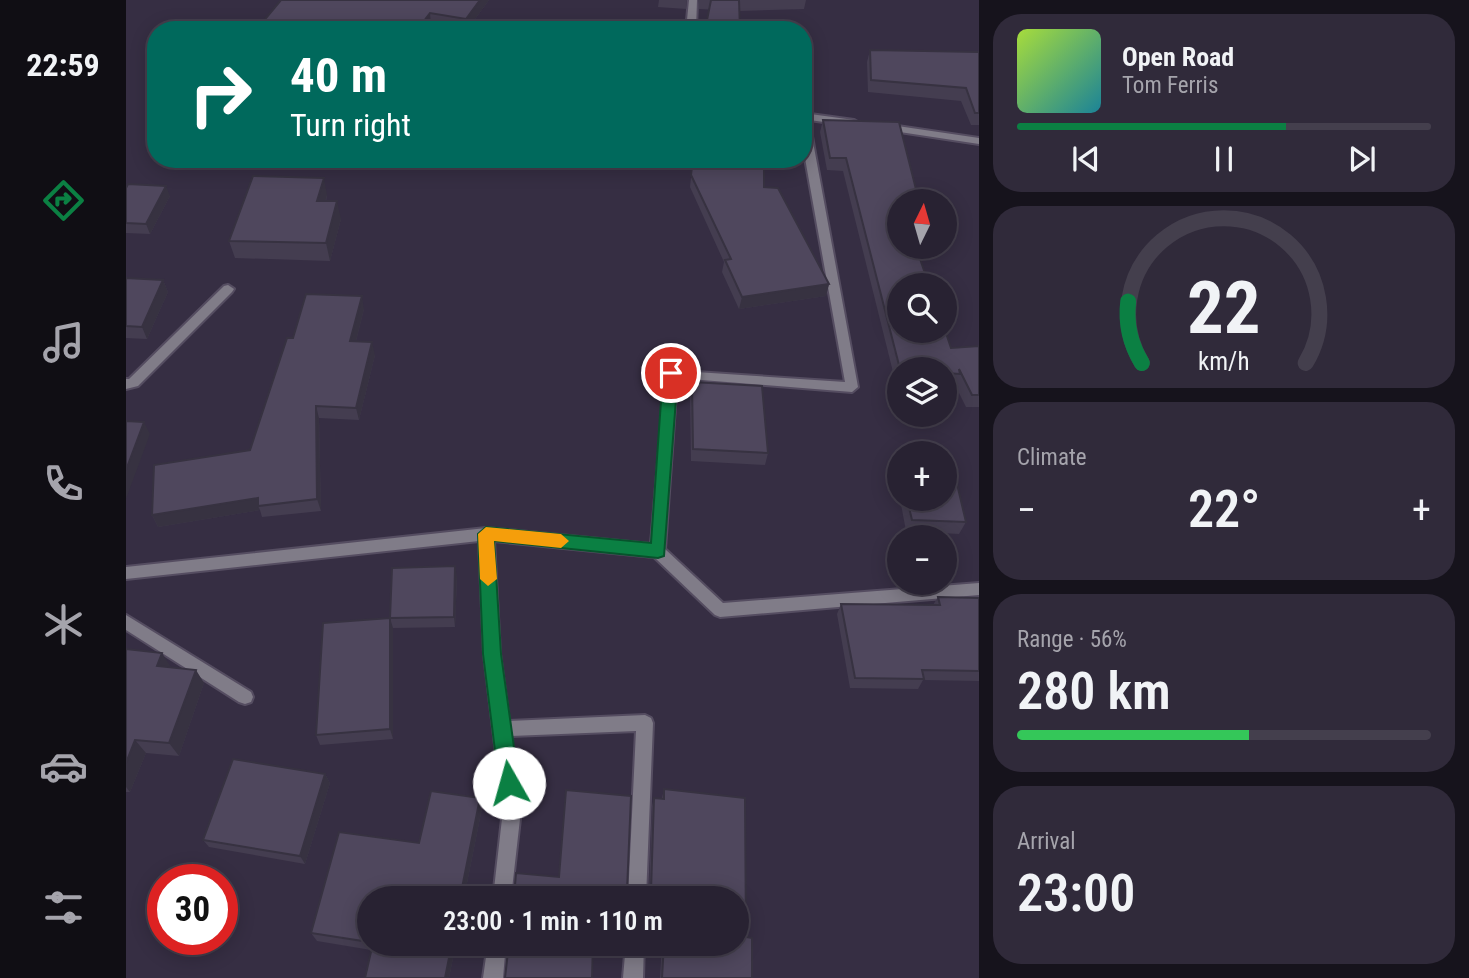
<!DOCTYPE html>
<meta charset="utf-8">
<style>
:root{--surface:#282232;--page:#302a3a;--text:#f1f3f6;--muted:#a5a4ac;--line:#443f4d;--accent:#0b8043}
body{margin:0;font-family:"Roboto Condensed",sans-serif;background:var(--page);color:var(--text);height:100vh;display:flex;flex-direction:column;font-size:26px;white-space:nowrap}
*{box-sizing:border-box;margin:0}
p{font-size:23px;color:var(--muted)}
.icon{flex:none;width:38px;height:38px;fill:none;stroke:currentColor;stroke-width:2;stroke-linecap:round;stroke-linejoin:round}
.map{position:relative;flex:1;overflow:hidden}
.panel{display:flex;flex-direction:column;gap:14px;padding:14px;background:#16131c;width:490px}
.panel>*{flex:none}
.guide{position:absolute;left:21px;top:21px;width:665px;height:147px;border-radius:28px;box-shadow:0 4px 18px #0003,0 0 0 2px var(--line);background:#00695c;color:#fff;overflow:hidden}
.needle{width:46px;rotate:5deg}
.controls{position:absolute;left:761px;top:189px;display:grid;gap:14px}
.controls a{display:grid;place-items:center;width:70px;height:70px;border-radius:50%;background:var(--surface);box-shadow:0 4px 18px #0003,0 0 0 2px var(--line);font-size:35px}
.speed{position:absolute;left:21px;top:864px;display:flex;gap:14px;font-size:35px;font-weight:700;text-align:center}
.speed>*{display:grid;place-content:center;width:91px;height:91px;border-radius:50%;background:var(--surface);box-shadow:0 4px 18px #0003,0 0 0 2px var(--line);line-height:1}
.speed .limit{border:10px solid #d22;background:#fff;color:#111}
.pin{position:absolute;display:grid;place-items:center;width:60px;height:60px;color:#fff;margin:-30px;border:4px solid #fff;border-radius:50%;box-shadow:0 2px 7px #0007}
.me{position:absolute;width:77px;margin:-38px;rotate:353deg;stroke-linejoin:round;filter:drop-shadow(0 0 5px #0008)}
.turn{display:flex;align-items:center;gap:24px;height:147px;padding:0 28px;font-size:32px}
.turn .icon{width:91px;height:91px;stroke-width:2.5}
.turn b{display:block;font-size:49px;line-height:60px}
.big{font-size:52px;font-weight:600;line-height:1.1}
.panel .tile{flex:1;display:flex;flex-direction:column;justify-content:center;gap:10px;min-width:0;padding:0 24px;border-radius:28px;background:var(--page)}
.panel .dial{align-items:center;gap:0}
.dial svg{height:182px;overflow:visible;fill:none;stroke:var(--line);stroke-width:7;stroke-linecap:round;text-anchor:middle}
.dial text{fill:var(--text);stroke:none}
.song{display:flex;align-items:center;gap:21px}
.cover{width:84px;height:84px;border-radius:10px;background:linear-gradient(135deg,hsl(80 70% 55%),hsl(190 70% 35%))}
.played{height:7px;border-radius:4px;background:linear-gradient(90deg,var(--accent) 65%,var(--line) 65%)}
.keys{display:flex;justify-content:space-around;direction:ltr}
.heat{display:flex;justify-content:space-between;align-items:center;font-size:38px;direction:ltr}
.charge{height:10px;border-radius:5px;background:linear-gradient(90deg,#34c759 56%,var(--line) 0)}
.trip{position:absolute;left:231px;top:886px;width:392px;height:70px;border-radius:35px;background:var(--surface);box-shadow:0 4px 18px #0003,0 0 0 2px var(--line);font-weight:600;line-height:70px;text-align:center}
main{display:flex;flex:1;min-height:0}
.dock{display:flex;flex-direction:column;width:126px;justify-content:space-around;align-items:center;background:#100e14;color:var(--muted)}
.dock .icon{width:49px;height:49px}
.dock .selected{color:var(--accent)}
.dock b{font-size:32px;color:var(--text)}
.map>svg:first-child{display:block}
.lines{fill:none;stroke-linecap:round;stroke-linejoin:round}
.street-casing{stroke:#554d61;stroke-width:4}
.street{fill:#807c88;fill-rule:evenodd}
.wall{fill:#443d50}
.shaded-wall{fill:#373241}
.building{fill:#4f475d;stroke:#373241;stroke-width:2}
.route{fill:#0b8043;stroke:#07532c;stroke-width:2}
.slow{fill:#f59e0b}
</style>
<main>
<nav class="dock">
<b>22:59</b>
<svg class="icon selected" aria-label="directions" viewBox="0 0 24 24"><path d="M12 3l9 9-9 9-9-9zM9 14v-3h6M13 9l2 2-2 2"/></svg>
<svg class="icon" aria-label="music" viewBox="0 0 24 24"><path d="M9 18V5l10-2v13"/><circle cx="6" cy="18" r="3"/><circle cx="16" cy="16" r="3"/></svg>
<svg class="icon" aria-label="phone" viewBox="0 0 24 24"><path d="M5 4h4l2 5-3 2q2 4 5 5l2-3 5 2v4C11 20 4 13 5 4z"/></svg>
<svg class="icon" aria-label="climate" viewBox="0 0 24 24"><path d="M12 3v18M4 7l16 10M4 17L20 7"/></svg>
<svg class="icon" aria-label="car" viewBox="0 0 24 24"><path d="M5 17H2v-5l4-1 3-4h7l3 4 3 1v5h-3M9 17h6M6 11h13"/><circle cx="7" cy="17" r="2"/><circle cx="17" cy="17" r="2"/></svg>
<svg class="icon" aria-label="filters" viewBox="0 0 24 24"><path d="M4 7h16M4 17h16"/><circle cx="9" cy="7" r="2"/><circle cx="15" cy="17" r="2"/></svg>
</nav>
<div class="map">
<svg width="853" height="978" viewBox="0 0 853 978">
<rect width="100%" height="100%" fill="#362e43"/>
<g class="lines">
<g class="street-casing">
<path id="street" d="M563 0H571L570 30H560Z
M677 113 728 120 733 123 728 126 683 120 732 387 726 392 551 378 539 549 597 603 853 583V595L594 617 589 615 528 557 368 541 374 654 383 721 519 715 525 718 527 723 520 898H502L510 731 385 736 395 810 385 898H367L377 810 358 654 353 541 0 579V567L360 528 525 544 540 370 719 382 677 147Z
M758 124 853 138V144L754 129V125Z
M102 285 108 289 106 292 12 386 0 389V379H3L98 286Z
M0 615 125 692 127 697 125 702 119 704 113 702 0 630Z
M362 943H380L377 978H357Z
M500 943H518L517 978H497Z"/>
</g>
<use href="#street" class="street"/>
</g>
<path class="wall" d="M155 0H363L341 30 305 25 301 30H130Z
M533 0H561L560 9 532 7Z
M572 0H680L678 9 613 11 573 9Z
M744 50 853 52V125H845L835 101 742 92 741 62Z
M697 120 774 247H801L798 254H792L825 348 853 346V407H840L829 385H819V369H774V385L770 384 717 171 701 170 694 132Z
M567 159H638V187L703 284 700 296 613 309 596 272 598 262 564 187Z
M0 188 44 196 24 234 0 233Z
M201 195 200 201 215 219 204 261 109 258 103 241Z
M0 278 37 280 42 292 21 339 0 338Z
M238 309 230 341 249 355 233 420 193 418 195 511 136 517 134 510 32 527 26 515 124 450 167 338Z
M566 382 642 453 639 465 565 461 564 394Z
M774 468V496L770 477Z
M774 499H819L840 522 833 534 780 531Z
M331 577 329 627 267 628V739L194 745 190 735 264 618Z
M812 597 853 598V681L797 680 792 689 724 688 711 614 715 604 807 605Z
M0 649 45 667 78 683 53 756 20 753 4 792H0Z
M199 774 204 783 179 864 83 847 77 840Z
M538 789 620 937 626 978H534L536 943H611L388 898 504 894 523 891 526 806 528 798H536Z
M354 798 356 808 338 898H243V943H330L323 978 245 950 191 941 185 933 293 843Z"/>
<path class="shaded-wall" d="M354 0H363L341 30 340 19Z
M304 13 305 25 301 30H291Z
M198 178 201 195 195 218 191 201Z
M40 186 44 196 24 234 20 224Z
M211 201 215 219 204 261 200 243Z
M37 280 42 292 21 339 16 327Z
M703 284 700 296 613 309 616 297Z
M236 296 238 309 227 353 224 341Z
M246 342 249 355 233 420 230 408Z
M190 406 193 418 195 511 191 499Z
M18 422 24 434 0 499V470Z
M132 498V506L134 510 32 527 26 515Z
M329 566 331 577 329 627 328 617Z
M264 618 267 628V739L264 729Z
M36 653 45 667 31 666Z
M70 670 78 683 53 756 43 743Z
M9 740 20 753 4 792 0 787V763Z
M199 774 204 783 179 864 174 856Z
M354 798 356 808 338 898H334Z
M326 943H330L323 978H319Z"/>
<path class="building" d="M155 0H354L340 19 304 13 291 30H250L217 24 213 29 184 25 180 30H130Z
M585 0H613L614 30H579Z
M744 50 853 52V113H849L840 88 745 80Z
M697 120 773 122 793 201H774V247H790L803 285H774V331L819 330 825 348 853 346V395H846L833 369 834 374 819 373V369H774L720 158H704Z
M567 159H637L638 162V187L652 188 703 284 616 297 599 260 605 259 565 175Z
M127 176 198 178 191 201H211L200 243 103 241Z
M2 184 40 186 20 224 0 223V188Z
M0 278 37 280 16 327 0 326Z
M180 294 236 296 224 341 246 342 230 408 190 406 191 499 132 506V498L26 515 28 465 124 450 161 338H167Z
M566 382 636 386 642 453 567 449Z
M0 421 18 422 0 470Z
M819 467H827L840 522 786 520 781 499H819Z
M329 566 328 617 264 618 266 568Z
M812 597 853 598V671L796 670 798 679 729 678 715 604 814 605Z
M264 618V729L190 735 197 623Z
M0 649 36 653 31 666 70 670 43 743 9 740 0 763Z
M107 759 199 774 174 856 77 840Z
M538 789 619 798 620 937 626 938V978H536L538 943H611V898H388L390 873 433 877 440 790 505 796 501 891 504 894 525 891 528 798 538 799Z
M305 791 354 798 334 898H243V942L185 933 213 832 293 843Z
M247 943H326L319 978H239Z
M383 943H467L466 978H379Z"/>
<path class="route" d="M545 368 552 373 538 556 532 558 368 541 375 654 393 783 390 790 383 793 376 790 373 783 357 654 352 534 360 527 525 543 537 373Z"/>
<path class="slow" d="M360 527 435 534 443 541 435 548 368 541 371 579 362 586 354 579 352 534Z"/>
</svg>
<div class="controls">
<a><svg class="needle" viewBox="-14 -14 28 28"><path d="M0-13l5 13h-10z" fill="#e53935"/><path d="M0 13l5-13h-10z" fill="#a5a4ac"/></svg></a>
<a><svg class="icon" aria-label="search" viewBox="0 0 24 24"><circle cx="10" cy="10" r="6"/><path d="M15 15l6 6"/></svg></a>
<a><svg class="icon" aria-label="layers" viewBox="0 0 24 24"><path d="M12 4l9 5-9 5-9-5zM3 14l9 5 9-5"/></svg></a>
<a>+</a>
<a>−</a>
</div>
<div class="speed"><div class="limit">30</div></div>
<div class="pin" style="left:545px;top:373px;background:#d93025"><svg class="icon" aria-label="arrive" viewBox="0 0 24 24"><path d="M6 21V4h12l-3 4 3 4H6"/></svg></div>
<svg class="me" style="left:383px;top:783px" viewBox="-20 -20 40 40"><circle r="19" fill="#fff"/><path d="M0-13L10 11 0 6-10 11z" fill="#0b8043"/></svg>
<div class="trip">23:00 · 1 min · 110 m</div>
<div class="guide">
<div class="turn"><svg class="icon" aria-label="right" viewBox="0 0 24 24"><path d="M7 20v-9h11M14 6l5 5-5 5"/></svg><div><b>40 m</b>Turn right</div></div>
</div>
</div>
<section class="panel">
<div class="tile">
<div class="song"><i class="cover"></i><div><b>Open Road</b><p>Tom Ferris</p></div></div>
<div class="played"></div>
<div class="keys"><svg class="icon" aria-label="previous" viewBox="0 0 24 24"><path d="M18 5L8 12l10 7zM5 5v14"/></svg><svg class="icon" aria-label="pause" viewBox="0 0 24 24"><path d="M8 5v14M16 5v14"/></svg><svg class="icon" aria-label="next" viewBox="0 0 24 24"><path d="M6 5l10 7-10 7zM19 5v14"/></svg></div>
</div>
<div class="tile dial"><svg viewBox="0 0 100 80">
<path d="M14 69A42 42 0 1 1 86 69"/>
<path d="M14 69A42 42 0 0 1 8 42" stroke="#0b8043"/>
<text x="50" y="56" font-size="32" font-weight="700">22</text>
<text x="50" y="72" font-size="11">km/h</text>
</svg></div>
<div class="tile"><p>Climate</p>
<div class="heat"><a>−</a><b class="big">22°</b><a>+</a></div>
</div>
<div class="tile"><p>Range · 56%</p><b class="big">280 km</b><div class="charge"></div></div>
<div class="tile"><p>Arrival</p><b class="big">23:00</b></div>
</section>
</main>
